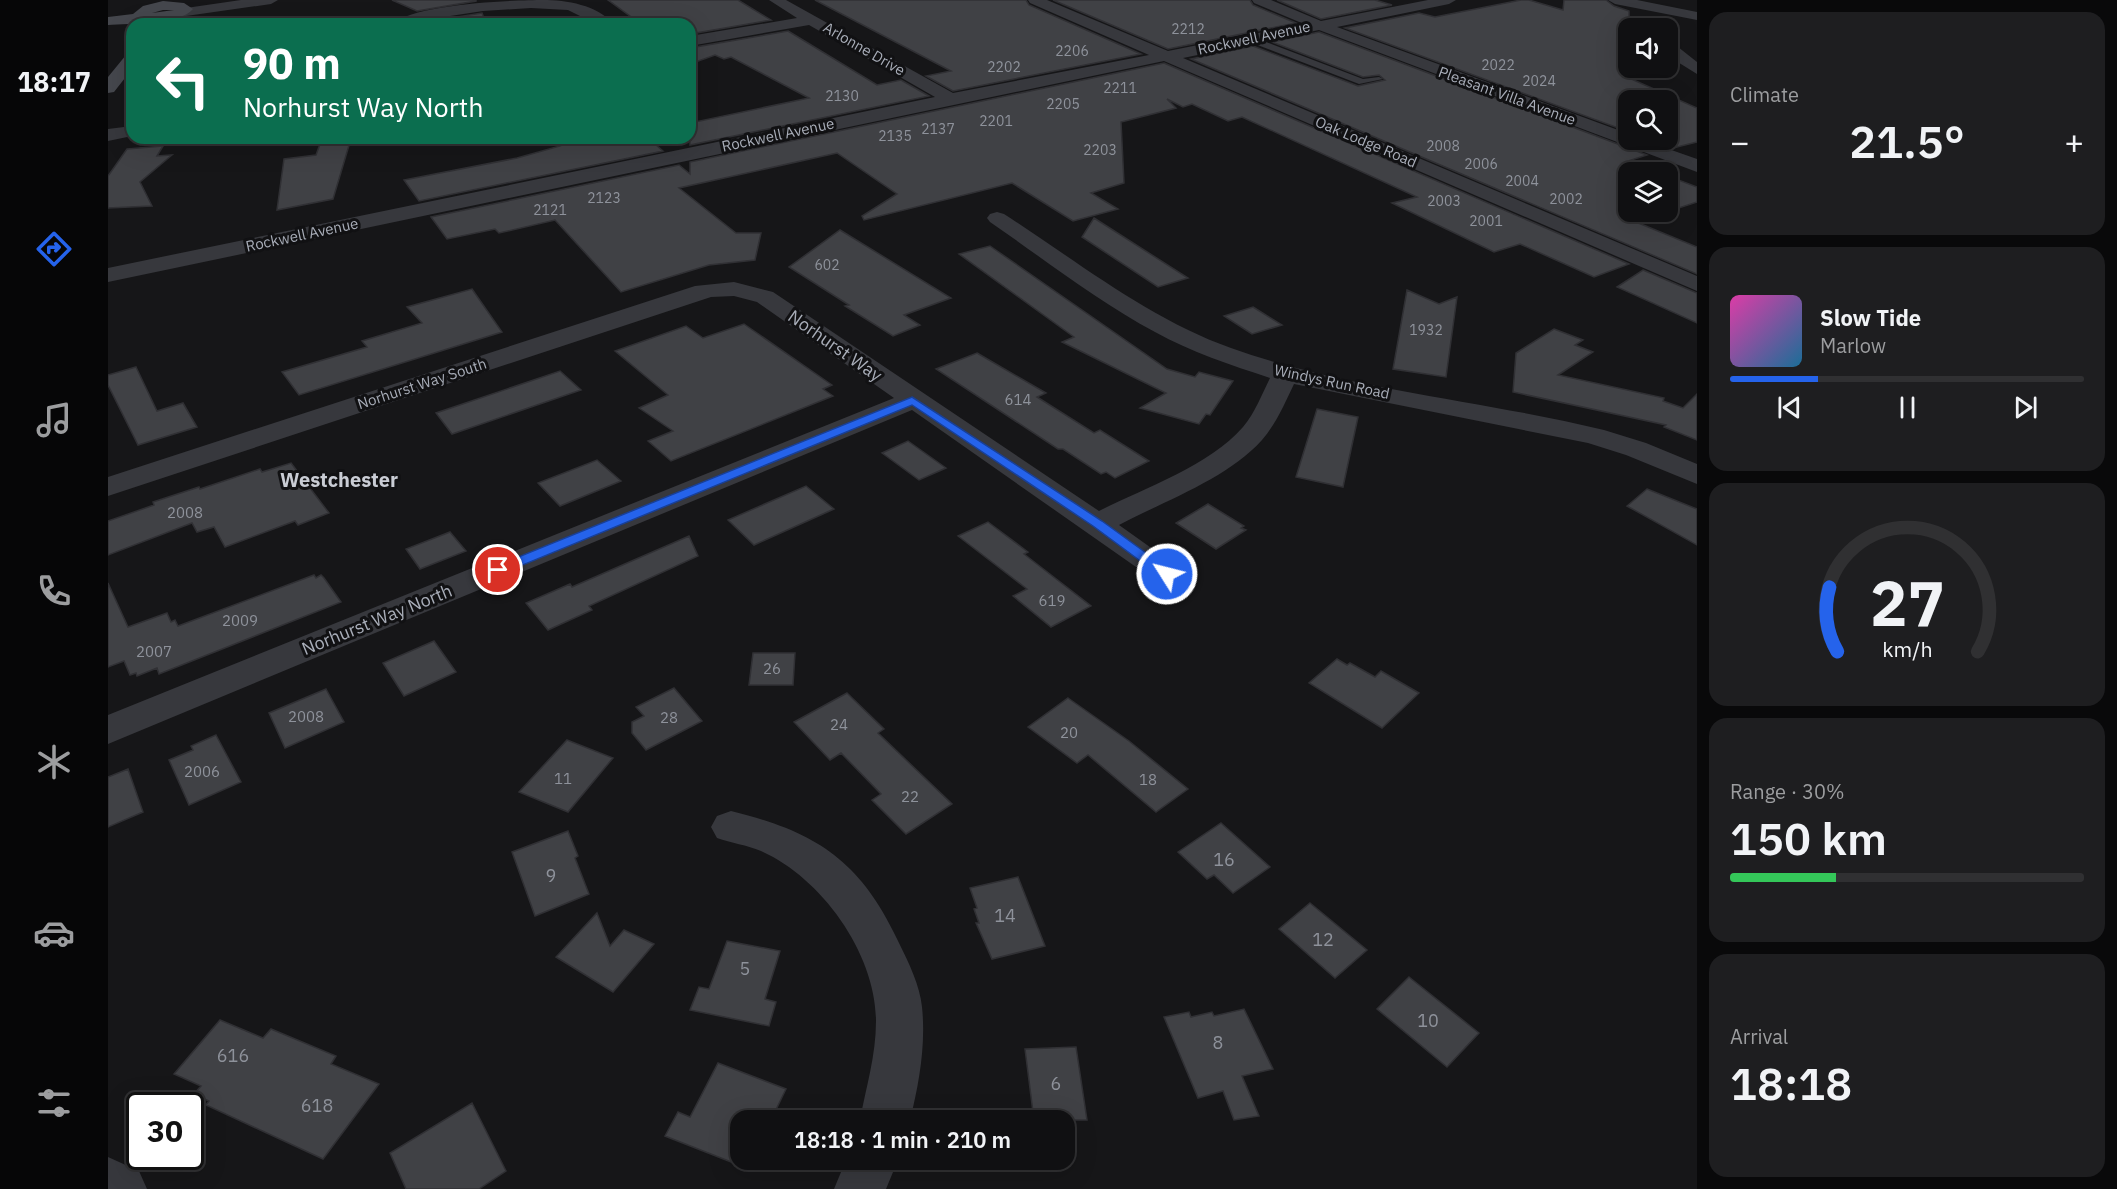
<!DOCTYPE html>
<meta charset="utf-8">
<style>
:root{--surface:#101012;--page:#1e1e20;--text:#f1f3f6;--muted:#9c9d9f;--line:#303032;--accent:#2563eb}
body{margin:0;font-family:"IBM Plex Sans",sans-serif;background:var(--page);color:var(--text);height:100vh;display:flex;flex-direction:column;font-size:22px;white-space:nowrap}
*{box-sizing:border-box;margin:0}
p{font-size:20px;color:var(--muted)}
.icon{flex:none;width:33px;height:33px;fill:none;stroke:currentColor;stroke-width:2;stroke-linecap:round;stroke-linejoin:round}
.map{position:relative;flex:1;overflow:hidden}
.details{display:flex;flex-direction:column;gap:12px;padding:12px;background:#09090a;width:420px}
.details>*{flex:none}
.banner{position:absolute;left:18px;top:18px;width:570px;height:126px;border-radius:18px;box-shadow:0 6px 24px #0002,0 0 0 2px var(--line);background:#0b6e4f;color:#fff;overflow:hidden}
.tools{position:absolute;left:1510px;top:18px;display:grid;gap:12px}
.tools a{display:grid;place-items:center;width:60px;height:60px;border-radius:12px;background:var(--surface);box-shadow:0 6px 24px #0002,0 0 0 2px var(--line);font-size:30px}
.speed{position:absolute;left:18px;top:1092px;display:flex;gap:12px;font-size:30px;font-weight:700;text-align:center}
.speed>*{display:grid;place-content:center;width:78px;height:78px;border-radius:50%;background:var(--surface);box-shadow:0 6px 24px #0002,0 0 0 2px var(--line);line-height:1}
.speed .limit{border:3px solid #111;border-radius:9px;background:#fff;color:#111}
.pin{position:absolute;display:grid;place-items:center;width:51px;height:51px;color:#fff;margin:-26px;border:3px solid #fff;border-radius:50%;box-shadow:0 2px 6px #0007}
.me{position:absolute;width:66px;margin:-33px;rotate:306deg;stroke-linejoin:round;filter:drop-shadow(0 0 4px #0008)}
.turn{display:flex;align-items:center;gap:21px;height:126px;padding:0 18px;font-size:27px}
.turn .icon{width:78px;height:78px;stroke-width:2.5}
.turn b{display:block;font-size:42px;line-height:51px}
.big{font-size:45px;font-weight:600;line-height:1.1}
.details .tile{flex:1;display:flex;flex-direction:column;justify-content:center;gap:9px;min-width:0;padding:0 21px;border-radius:18px;background:var(--page)}
.details .dial{align-items:center;gap:0}
.dial svg{height:156px;overflow:visible;fill:none;stroke:var(--line);stroke-width:7;stroke-linecap:round;text-anchor:middle}
.dial text{fill:var(--text);stroke:none}
.song{display:flex;align-items:center;gap:18px}
.cover{width:72px;height:72px;border-radius:9px;background:linear-gradient(135deg,hsl(320 70% 55%),hsl(200 70% 35%))}
.played{height:6px;border-radius:3px;background:linear-gradient(90deg,var(--accent) 25%,var(--line) 25%)}
.keys{display:flex;justify-content:space-around;direction:ltr}
.heat{display:flex;justify-content:space-between;align-items:center;font-size:33px;direction:ltr}
.charge{height:9px;border-radius:4px;background:linear-gradient(90deg,#34c759 30%,var(--line) 0)}
.trip{position:absolute;left:622px;top:1110px;width:345px;height:60px;border-radius:18px;background:var(--surface);box-shadow:0 6px 24px #0002,0 0 0 2px var(--line);font-weight:600;line-height:60px;text-align:center}
main{display:flex;flex:1;min-height:0}
.tabs{display:flex;flex-direction:column;width:108px;justify-content:space-around;align-items:center;background:#060607;color:var(--muted)}
.tabs .icon{width:42px;height:42px}
.tabs .selected{color:var(--accent)}
.tabs b{font-size:27px;color:var(--text)}
.map>svg:first-child{display:block}
.building{fill:#404145;stroke:#303034;stroke-width:1.5}
.lines{fill:none;stroke-linecap:round;stroke-linejoin:round}
.lane{fill:#37383d;fill-rule:evenodd}
.street{fill:#37383d;fill-rule:evenodd}
.secondary{fill:#45474d;fill-rule:evenodd}
.route{fill:#2563eb;stroke:#184099;stroke-width:1.5}
.labels{text-anchor:middle;stroke-width:6;stroke-linejoin:round;paint-order:stroke}
.far-number-label{font-size:14px;fill:#8e929b}
.far-street-label{font-size:15px;fill:#a8adb8;stroke:#111113}
.number-label{font-size:15px;fill:#8e929b}
.street-label{font-size:18px;fill:#a8adb8;stroke:#111113}
.near-number-label{font-size:18px;fill:#8e929b}
.neighbourhood-label{font-size:20px;font-weight:bold;fill:#c9ccd4;stroke:#111113}
</style>
<main>
<nav class="tabs">
<b>18:17</b>
<svg class="icon selected" aria-label="directions" viewBox="0 0 24 24"><path d="M12 3l9 9-9 9-9-9zM9 14v-3h6M13 9l2 2-2 2"/></svg>
<svg class="icon" aria-label="music" viewBox="0 0 24 24"><path d="M9 18V5l10-2v13"/><circle cx="6" cy="18" r="3"/><circle cx="16" cy="16" r="3"/></svg>
<svg class="icon" aria-label="phone" viewBox="0 0 24 24"><path d="M5 4h4l2 5-3 2q2 4 5 5l2-3 5 2v4C11 20 4 13 5 4z"/></svg>
<svg class="icon" aria-label="climate" viewBox="0 0 24 24"><path d="M12 3v18M4 7l16 10M4 17L20 7"/></svg>
<svg class="icon" aria-label="car" viewBox="0 0 24 24"><path d="M5 17H2v-5l4-1 3-4h7l3 4 3 1v5h-3M9 17h6M6 11h13"/><circle cx="7" cy="17" r="2"/><circle cx="17" cy="17" r="2"/></svg>
<svg class="icon" aria-label="filters" viewBox="0 0 24 24"><path d="M4 7h16M4 17h16"/><circle cx="9" cy="7" r="2"/><circle cx="15" cy="17" r="2"/></svg>
</nav>
<div class="map">
<svg width="1589" height="1189" viewBox="0 0 1589 1189">
<rect width="100%" height="100%" fill="#161618"/>
<path class="building" d="M284 0H368V1L309 11Z
M500 0H630L663 20 582 34V24H533Z
M707 0H918L921 5 1033 54 845 91 818 76 843 71Z
M945 0H1142L1145 5 1188 23 1060 49Z
M1169 0H1267L1284 5 1213 19Z
M1413 0H1421L1455 10 1456 0H1498L1506 6 1521 11V78L1589 108V142L1565 148 1540 140H1560V100H1521V132L1237 28 1311 13 1327 17Z
M374 13 378 24H339L330 20Z
M680 31 769 85 793 80 821 96 582 145V123L701 98 623 57 616 59 607 55 582 64V48Z
M1211 32 1539 155 1523 160 1552 172H1521V212H1560V176L1589 187V202L1528 222 1589 247V274L1083 59 1145 46 1250 86 1277 80 1271 75 1255 77 1164 42Z
M1056 63 1521 264 1486 277 1412 244 1386 252 1284 203 1309 197 1134 117 1120 121 1084 104 1075 107 1059 99 1068 108 1013 122 1016 183 983 193 1010 209 965 221 904 183 756 220 754 216 789 194 729 153 571 188 628 233H653L647 260 601 265 513 292 447 220 391 233 387 229 339 239 323 217 571 165 582 174V162Z
M443 138H540L555 151 311 201 296 180 409 158 452 146Z
M242 142 225 199 169 210 176 159 208 155 212 144Z
M55 146 49 156 64 155 32 182 44 206 0 208V176L19 149Z
M986 218 1080 278 1050 287 974 237Z
M732 230 843 298 796 315 812 325 785 336 737 306 741 305 681 267Z
M882 246 1059 369 1087 377 1091 372 1125 381 1102 415 1098 414 1091 424 1032 408 1058 393 954 342 966 337 851 254Z
M1535 270 1589 293V323L1509 287Z
M364 289 394 332 191 395 174 372 259 347 254 341 314 323 299 307Z
M1299 290 1331 304 1349 297 1338 377 1285 369Z
M1145 307 1174 325 1144 334 1116 316Z
M636 324 724 385 715 389 725 396 563 461 540 441 565 431 531 408 560 395 507 351 578 326 595 338Z
M1446 329 1475 340 1467 345 1485 352 1450 375 1556 398 1555 401 1575 408 1589 394V440L1556 427 1558 425 1405 392 1408 353Z
M869 353 938 393 929 397 986 433 992 430 1041 461 1007 478 998 472 993 474 955 449H950L828 369Z
M28 367 49 411 75 403 89 427 30 445 0 385V375Z
M452 371 473 390 344 434 328 413Z
M1209 409 1250 417 1235 487 1188 477Z
M800 441 838 468 811 480 774 453Z
M489 460 513 481 452 506 430 483Z
M183 463 221 513 190 525 187 521 117 547 106 527 89 532 84 523 0 555V521L46 505 45 502 91 487 92 489 152 469 154 472Z
M698 486 726 509 646 545 620 520Z
M1539 489 1589 509V545L1519 506Z
M1100 504 1136 526 1133 528 1138 530 1108 549 1068 523Z
M880 522 920 552 916 554 983 606 943 627 905 596 919 589 850 536Z
M342 532 358 551 312 569 298 549Z
M581 536 590 556 481 606 484 610 440 630 418 603 462 584 464 587Z
M206 575 208 578 213 575 216 578 233 602 51 674 49 668 29 676 28 673 22 675 16 661 0 667V583L20 627 59 613 63 622 67 620 70 626Z
M326 641 348 672 296 696 275 663Z
M645 653H687L685 685H641Z
M1229 659 1239 665 1242 663 1267 677 1273 671 1311 693 1274 728 1201 683Z
M566 688 594 721 538 750 524 733V722L536 716 528 707Z
M218 689 236 722 177 748 161 713Z
M739 693 776 729 770 733 844 804 798 834 764 800 773 794 733 753 722 760 686 722Z
M960 698 1021 741 1080 789 1048 812 980 755 969 763 920 727Z
M108 735 133 782 81 805 61 760 85 750 83 746Z
M459 740 505 758 460 812 411 792Z
M20 769 35 812 0 827V777Z
M1113 823 1162 867 1125 893 1106 875 1099 879 1070 852Z
M460 831 470 856 467 858 481 894 427 916 404 852Z
M910 877 937 946 884 959 868 923H871L866 909 869 908 862 888Z
M1202 903 1259 950 1227 978 1171 929Z
M489 913 502 946 516 930 546 944 505 992 448 957Z
M619 941 672 951 657 999 668 1002 661 1026 582 1010 591 987 601 989Z
M1301 977 1371 1033 1339 1067 1269 1009Z
M1136 1009 1165 1069 1134 1076 1151 1116 1126 1120 1115 1091 1090 1098 1056 1017 1081 1012 1083 1017 1104 1012 1106 1016Z
M112 1020 155 1038 163 1029 228 1056 223 1064 271 1084 215 1159 98 1105 101 1101 86 1094 93 1086 66 1074Z
M968 1047 979 1120H926L917 1049Z
M610 1063 678 1089 663 1120H633V1160H645L641 1169 557 1136 570 1112 582 1117Z
M364 1103 398 1171 371 1189H298L282 1153Z"/>
<g class="lines">
<path class="lane" d="M1139 37H1145L1255 79 1271 77 1275 79 1251 84 1139 41Z"/>
<path class="street" d="M133 0H170L163 4 71 17 64 13 71 9Z
M435 0C458 0 490 5 505 24H488L460 10 423 8 375 11 329 18 307 24H286C303 4 407 0 435 0Z
M661 0H678L845 93 1041 55 922 3 920 0H939L1060 51 1196 24 1146 3 1144 0H1163L1213 21 1320 0H1348L1341 4 1229 27 1521 134V140H1535L1589 159V172L1211 30 1075 58 1589 276V291L1056 61 0 282V268L827 97 701 25 582 46V36L689 18Z
M1500 0H1529L1589 12V20L1507 4Z
M1560 41 1565 43 1589 62V74L1560 56Z
M24 126V136L0 141V129Z
M889 212 896 214C969 261 1041 319 1123 348 1241 390 1374 400 1496 430L1538 443 1589 464V484L1518 455 1480 443 1186 384C1177 403 1168 424 1154 440 1119 479 1056 501 1011 525L1070 567 1075 574 1070 581 1059 584 1048 581 804 410 0 744V715L786 398 649 302 626 296 603 297 0 496V477L587 286 626 282 665 292 991 511C1036 488 1101 466 1135 427 1147 413 1154 394 1162 378 1123 365 1083 352 1047 332 989 301 936 259 882 222L879 218 882 214Z
M623 811C709 832 753 861 791 943 801 963 812 986 814 1007 818 1045 811 1084 802 1120H752C758 1087 768 1056 768 1021 768 954 714 878 653 851 639 845 623 843 609 838L603 827 609 816Z
M0 1157 31 1171 39 1189H0Z
M738 1160H790L778 1189H726Z"/>
<path class="secondary" d="M55 1 76 3 85 9C72 25 21 23 0 25V17L25 14 35 6ZM55 10H66L44 13Z
M24 53V69L6 92 0 93V77L18 55Z"/>
</g>
<path class="route" d="M804 397 994 521 1063 571 1065 574 1063 577H1054L985 526 804 405 395 573 390 574 384 570 386 567Z"/>
<g class="labels">
<g class="far-number-label">
<text x="1080" y="34">2212</text>
<text x="964" y="56">2206</text>
<text x="1390" y="70">2022</text>
<text x="896" y="72">2202</text>
<text x="1431" y="86">2024</text>
<text x="1012" y="93">2211</text>
<text x="734" y="101">2130</text>
<text x="955" y="109">2205</text>
<text x="888" y="126">2201</text>
<text x="830" y="134">2137</text>
<text x="787" y="141">2135</text>
<text x="1335" y="151">2008</text>
<text x="992" y="155">2203</text>
<text x="1373" y="169">2006</text>
<text x="1414" y="186">2004</text>
<text x="496" y="203">2123</text>
<text x="1458" y="204">2002</text>
<text x="1336" y="206">2003</text>
<text x="442" y="215">2121</text>
<text x="1378" y="226">2001</text>
<text x="719" y="270">602</text>
<text x="1318" y="335">1932</text>
</g>
<g class="far-street-label">
<text transform="translate(1146 38) rotate(-12)" y="5">Rockwell Avenue</text>
<text transform="translate(756 49) rotate(30)" y="5">Arlonne Drive</text>
<text transform="translate(1399 96) rotate(20)" y="5">Pleasant Villa Avenue</text>
<text transform="translate(670 135) rotate(-12)" y="5">Rockwell Avenue</text>
<text transform="translate(1258 142) rotate(23)" y="5">Oak Lodge Road</text>
<text transform="translate(194 235) rotate(-12)" y="5">Rockwell Avenue</text>
<text transform="translate(1224 382) rotate(12)" y="5">Windys Run Road</text>
<text transform="translate(314 384) rotate(-18)" y="5">Norhurst Way South</text>
</g>
<g class="number-label">
<text x="910" y="405">614</text>
<text x="77" y="518">2008</text>
<text x="944" y="606">619</text>
<text x="132" y="626">2009</text>
<text x="46" y="657">2007</text>
<text x="664" y="674">26</text>
<text x="198" y="722">2008</text>
<text x="561" y="723">28</text>
<text x="731" y="730">24</text>
<text x="961" y="738">20</text>
<text x="94" y="777">2006</text>
<text x="455" y="784">11</text>
<text x="1040" y="785">18</text>
<text x="802" y="802">22</text>
</g>
<g class="street-label">
<text transform="translate(727 346) rotate(35)" y="6">Norhurst Way</text>
<text transform="translate(269 620) rotate(-22)" y="6">Norhurst Way North</text>
</g>
<g class="near-number-label">
<text x="1116" y="866">16</text>
<text x="443" y="882">9</text>
<text x="897" y="922">14</text>
<text x="1215" y="946">12</text>
<text x="637" y="975">5</text>
<text x="1320" y="1027">10</text>
<text x="1110" y="1049">8</text>
<text x="125" y="1062">616</text>
<text x="948" y="1090">6</text>
<text x="209" y="1112">618</text>
</g>
<g class="neighbourhood-label">
<text x="231" y="487">Westchester</text>
</g>
</g>
</svg>
<div class="tools">
<a><svg class="icon" aria-label="sound" viewBox="0 0 24 24"><path d="M4 9h4l5-4v14l-5-4H4zM17 9q2 3 0 6"/></svg></a>
<a><svg class="icon" aria-label="search" viewBox="0 0 24 24"><circle cx="10" cy="10" r="6"/><path d="M15 15l6 6"/></svg></a>
<a><svg class="icon" aria-label="layers" viewBox="0 0 24 24"><path d="M12 4l9 5-9 5-9-5zM3 14l9 5 9-5"/></svg></a>
</div>
<div class="speed"><div class="limit">30</div></div>
<div class="pin" style="left:390px;top:570px;background:#d93025"><svg class="icon" aria-label="arrive" viewBox="0 0 24 24"><path d="M6 21V4h12l-3 4 3 4H6"/></svg></div>
<svg class="me" style="left:1059px;top:574px" viewBox="-20 -20 40 40"><circle r="17" fill="#2563eb" stroke="#fff" stroke-width="3"/><path d="M0-11L8 9 0 5-8 9z" fill="#fff"/></svg>
<div class="trip">18:18 · 1 min · 210 m</div>
<div class="banner">
<div class="turn"><svg class="icon" aria-label="left" viewBox="0 0 24 24"><path d="M17 20v-9H6M10 6l-5 5 5 5"/></svg><div><b>90 m</b>Norhurst Way North</div></div>
</div>
</div>
<section class="details">
<div class="tile"><p>Climate</p>
<div class="heat"><a>−</a><b class="big">21.5°</b><a>+</a></div>
</div>
<div class="tile">
<div class="song"><i class="cover"></i><div><b>Slow Tide</b><p>Marlow</p></div></div>
<div class="played"></div>
<div class="keys"><svg class="icon" aria-label="previous" viewBox="0 0 24 24"><path d="M18 5L8 12l10 7zM5 5v14"/></svg><svg class="icon" aria-label="pause" viewBox="0 0 24 24"><path d="M8 5v14M16 5v14"/></svg><svg class="icon" aria-label="next" viewBox="0 0 24 24"><path d="M6 5l10 7-10 7zM19 5v14"/></svg></div>
</div>
<div class="tile dial"><svg viewBox="0 0 100 80">
<path d="M14 69A42 42 0 1 1 86 69"/>
<path d="M14 69A42 42 0 0 1 10 36" stroke="#2563eb"/>
<text x="50" y="56" font-size="32" font-weight="700">27</text>
<text x="50" y="72" font-size="11">km/h</text>
</svg></div>
<div class="tile"><p>Range · 30%</p><b class="big">150 km</b><div class="charge"></div></div>
<div class="tile"><p>Arrival</p><b class="big">18:18</b></div>
</section>
</main>
